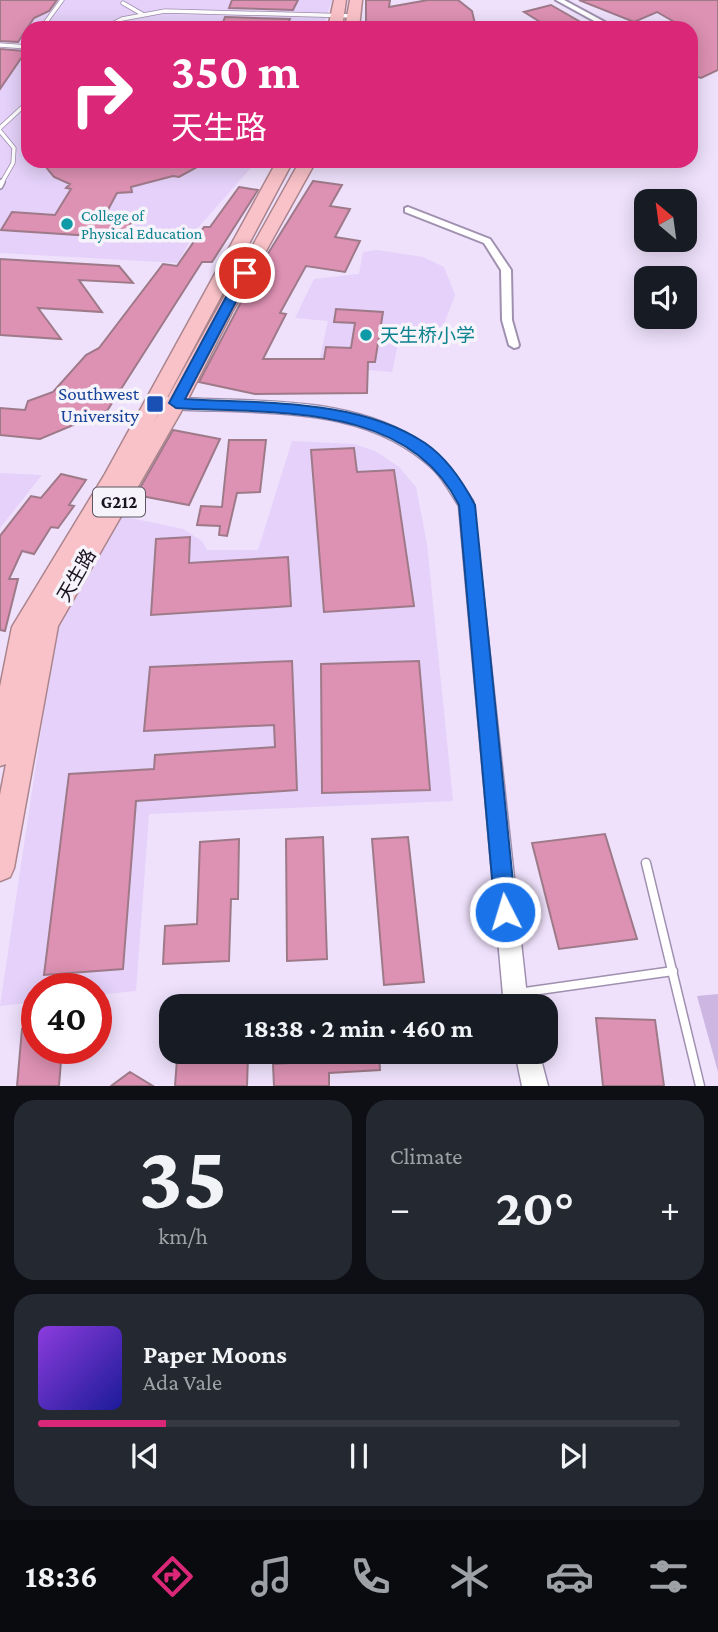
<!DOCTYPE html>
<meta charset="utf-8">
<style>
:root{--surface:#171b24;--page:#242831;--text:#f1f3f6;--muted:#9ea1a6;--line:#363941;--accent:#db2777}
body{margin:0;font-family:"Crimson Pro","Noto Sans SC",serif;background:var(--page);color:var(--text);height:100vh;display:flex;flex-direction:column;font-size:26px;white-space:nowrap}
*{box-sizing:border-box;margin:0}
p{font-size:23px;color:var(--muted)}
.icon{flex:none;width:38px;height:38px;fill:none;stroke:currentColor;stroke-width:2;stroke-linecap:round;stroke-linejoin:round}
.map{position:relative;height:1086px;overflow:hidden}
.side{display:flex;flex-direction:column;gap:14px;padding:14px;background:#0d0f14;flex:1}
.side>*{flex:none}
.top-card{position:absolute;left:21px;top:21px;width:677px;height:147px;border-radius:21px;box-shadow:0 4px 18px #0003;background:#db2777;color:#fff;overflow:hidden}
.needle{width:46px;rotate:331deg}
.controls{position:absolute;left:634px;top:189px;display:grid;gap:14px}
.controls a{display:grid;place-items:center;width:63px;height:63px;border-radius:14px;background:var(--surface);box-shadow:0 4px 18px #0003;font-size:35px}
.speed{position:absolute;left:21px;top:973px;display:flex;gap:14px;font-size:35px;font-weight:700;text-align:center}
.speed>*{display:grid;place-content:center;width:91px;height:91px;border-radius:50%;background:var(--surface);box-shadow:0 4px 18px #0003;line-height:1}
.speed .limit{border:10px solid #d22;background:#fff;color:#111}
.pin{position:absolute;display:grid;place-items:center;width:60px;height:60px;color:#fff;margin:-30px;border:4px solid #fff;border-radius:50%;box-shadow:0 2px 7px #0007}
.me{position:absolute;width:77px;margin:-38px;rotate:355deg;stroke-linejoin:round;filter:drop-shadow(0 0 5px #0008)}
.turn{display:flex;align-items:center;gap:24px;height:147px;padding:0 35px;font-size:32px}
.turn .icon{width:91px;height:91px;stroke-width:2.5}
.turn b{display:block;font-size:49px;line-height:60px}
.big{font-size:52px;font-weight:700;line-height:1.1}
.side .card{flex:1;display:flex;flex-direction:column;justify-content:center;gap:10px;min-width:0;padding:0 24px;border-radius:21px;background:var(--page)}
.side .dial{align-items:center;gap:0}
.dial b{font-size:91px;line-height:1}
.song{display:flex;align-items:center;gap:21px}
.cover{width:84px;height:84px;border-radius:10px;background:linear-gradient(135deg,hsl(270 70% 55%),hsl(240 70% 35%))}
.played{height:7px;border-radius:4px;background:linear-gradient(90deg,var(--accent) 20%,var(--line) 20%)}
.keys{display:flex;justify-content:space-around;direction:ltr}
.heat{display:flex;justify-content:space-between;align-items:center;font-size:38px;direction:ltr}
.side .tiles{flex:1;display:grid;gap:14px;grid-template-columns:1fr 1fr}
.card:last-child{grid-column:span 2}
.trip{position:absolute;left:159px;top:994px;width:399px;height:70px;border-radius:21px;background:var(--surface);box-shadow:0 4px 18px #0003;font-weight:700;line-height:70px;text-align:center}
.tab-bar{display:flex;height:112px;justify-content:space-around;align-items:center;background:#090b0e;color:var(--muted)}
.tab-bar .icon{width:49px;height:49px}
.tab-bar .active{color:var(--accent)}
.tab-bar b{font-size:32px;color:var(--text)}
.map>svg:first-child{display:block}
.built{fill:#e5d1f9}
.green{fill:#cdb6e2}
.building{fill:#dd91b3;stroke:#9e7a89;stroke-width:2}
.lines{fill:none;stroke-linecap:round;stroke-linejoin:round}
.lane-far2-casing{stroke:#a090b0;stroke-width:5}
.lane-far1-casing{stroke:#a090b0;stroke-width:8}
.lane-casing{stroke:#a090b0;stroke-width:11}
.street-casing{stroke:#a090b0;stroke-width:4}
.secondary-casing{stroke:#a090b0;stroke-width:3}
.highway-casing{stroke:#ab858d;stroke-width:3}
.lane-far2{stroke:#fff;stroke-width:3.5}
.lane-far1{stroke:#fff;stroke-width:5}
.lane{stroke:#fff;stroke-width:8}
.street{fill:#fff;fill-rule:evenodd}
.secondary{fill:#fff;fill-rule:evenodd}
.highway{fill:#f9c2c8;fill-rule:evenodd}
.route{fill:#1a73e8;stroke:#114b97;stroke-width:2}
.culture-dot{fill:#0f9aa8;stroke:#f6f3fa;stroke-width:2.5}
.transit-dot{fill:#1a4fb4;stroke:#f6f3fa;stroke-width:2.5}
.labels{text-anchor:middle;stroke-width:7;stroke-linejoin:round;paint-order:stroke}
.far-culture-label{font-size:16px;fill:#0d838f;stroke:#f6f3fa;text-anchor:start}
.shield{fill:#f6f3fa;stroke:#5b5661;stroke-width:2}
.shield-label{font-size:18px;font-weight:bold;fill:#19131f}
.culture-label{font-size:19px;fill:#0d838f;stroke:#f6f3fa;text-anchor:start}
.transit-label{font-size:19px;fill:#164399;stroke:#f6f3fa;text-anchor:end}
.street-label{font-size:19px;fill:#19131f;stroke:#f6f3fa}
</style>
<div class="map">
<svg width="718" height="1086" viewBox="0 0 718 1086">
<rect width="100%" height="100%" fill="#efe1fc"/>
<path class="built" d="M0 0H332L323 28H28V161H257L196 230 178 263 0 253Z
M377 250 423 257 444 267 455 295 444 324 434 333 401 330 392 372 318 366 328 321 295 318 314 279 359 274 363 252Z
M292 441 354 444 375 451 399 467 416 487 427 544 453 801 149 814 136 991 96 995V989H37V1002L0 1006 57 623 116 515 183 529 202 541 207 550H258Z
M0 473 42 475 0 528Z"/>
<path class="green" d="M718 994V1072L697 996Z"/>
<path class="building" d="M0 0H57L49 11 34 18 18 42 0 41Z
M232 0H298L293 10 229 8Z
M366 0H390L389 7 428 0H458L472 11 476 28H366Z
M579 0H718V70L701 78 691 75V28H685L657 12 634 22Z
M551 5 591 28H550L524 12Z
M225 17 290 19 286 28H221Z
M0 49 26 51 0 89Z
M41 161H208L179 177 173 176 131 187 132 192 117 193 103 219 132 221 123 238 1 230 12 212 55 215 71 189 66 188 70 184 54 177Z
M313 181 342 185 330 206 350 209 335 237 360 241 345 272 306 266 280 313 286 314 263 359H324L326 347 351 348 355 323 334 322 336 309 383 312 375 362H368L367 393 255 394 199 382 259 268Z
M239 187 258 190 212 262H202L107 411 40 439 0 435V408L25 410 28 401 53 392 86 355 99 348 163 264 177 266 204 227H210Z
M0 259 119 266 133 283 79 280 102 312 38 308 61 339 0 335Z
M173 430 220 439 189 505 136 495Z
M229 440H266L260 492 237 493 227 536 219 535 220 526 197 525 201 506 222 507Z
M354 448 357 472 394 470 414 606 324 612 311 450Z
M61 474 86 480 69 505 74 506 58 528 51 527 34 554 22 551 9 579H18L5 631 0 630V536L31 496 41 498Z
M190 537 189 563 288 557 291 606 151 615 156 539Z
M292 661 297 790 136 801 123 969 44 975 69 774 154 769 155 755 275 747 274 725 144 731 150 667Z
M419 661 430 790 322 793 321 664Z
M605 834 637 939 559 949 532 843Z
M323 837 327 959 287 961 286 839Z
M408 837 424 982 384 985 372 839Z
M239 839 238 899H231L229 961 163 964 165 926 197 924 200 842Z
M596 1018 655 1020 664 1086H603Z
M37 1028V1048H62L59 1086H17L22 1029Z
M326 1052H379L380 1070 329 1073V1086H274L273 1064 326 1061Z
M248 1056 247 1086H175L177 1059Z
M130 1072 153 1086H111Z"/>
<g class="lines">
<g class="lane-far2-casing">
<path id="lane-far2" d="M123 3 142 14
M45 28 43 26 62 0
M105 28 122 19 165 11 354 16
M0 45 28 47
M0 128 28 102
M0 131 14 148 13 163 1 184"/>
</g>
<g class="lane-far1-casing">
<path id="lane-far1" d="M0 186 2 182"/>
</g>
<g class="lane-casing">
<path id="lane" d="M646 863 700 1086
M518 993 673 971"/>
</g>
<g class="street-casing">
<path id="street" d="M556 0H564L616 28H607Z
M408 207 490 239 511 270 512 320 519 345 518 347 514 348 509 345 502 320 501 270 484 243 405 212V208Z"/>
</g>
<g class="secondary-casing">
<path id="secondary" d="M163 397C245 403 343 393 415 438 441 454 456 477 473 501L528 1006H504L459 506C451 494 444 480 434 470 379 417 305 414 233 411 209 410 181 412 158 405L155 402Z
M515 1052H539L548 1086H522Z"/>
</g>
<g class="highway-casing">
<path id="highway" d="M334 0H346L342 28H328Z
M350 0H362L359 28H345Z
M277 161H293L152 426 300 161H316L232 312 186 403 58 626 14 868 10 877 0 881V795L6 764 0 766V687L12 627 105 474Z"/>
</g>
<use href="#lane-far2" class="lane-far2"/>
<use href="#lane-far1" class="lane-far1"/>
<use href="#lane" class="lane"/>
<use href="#street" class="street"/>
<use href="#secondary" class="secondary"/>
<use href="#highway" class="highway"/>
</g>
<path class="route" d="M245 269 251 273 185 399C263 404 357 398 425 443 447 458 463 482 475 505L516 912 513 919 505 922 498 919 495 912 459 505C408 402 274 414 176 408L169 403 239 273Z"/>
<g class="culture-dot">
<circle cx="67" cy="224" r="7"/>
<circle cx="366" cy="335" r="7"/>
</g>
<rect class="transit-dot" x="146" y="395" width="18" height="18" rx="3.5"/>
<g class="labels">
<g class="far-culture-label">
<text x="81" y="221">College of<tspan x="81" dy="18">Physical Education</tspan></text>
</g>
<rect class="shield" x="93" y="487.5" width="52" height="29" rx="5"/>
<g class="shield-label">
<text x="119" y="508">G212</text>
</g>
<g class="culture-label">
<text x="380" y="342">天生桥小学</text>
</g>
<g class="transit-label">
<text x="139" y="400">Southwest<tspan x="139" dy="22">University</tspan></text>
</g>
<g class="street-label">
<text transform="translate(76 575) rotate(-60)" y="7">天生路</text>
</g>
</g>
</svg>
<div class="controls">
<a><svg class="needle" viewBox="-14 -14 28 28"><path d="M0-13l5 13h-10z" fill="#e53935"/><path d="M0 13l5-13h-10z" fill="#9ea1a6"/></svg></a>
<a><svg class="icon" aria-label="sound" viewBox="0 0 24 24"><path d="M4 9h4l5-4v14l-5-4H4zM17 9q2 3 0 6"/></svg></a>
</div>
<div class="speed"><div class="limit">40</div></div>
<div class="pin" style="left:245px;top:273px;background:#d93025"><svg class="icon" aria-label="arrive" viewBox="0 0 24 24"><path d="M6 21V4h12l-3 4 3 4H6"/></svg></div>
<svg class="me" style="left:505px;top:912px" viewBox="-20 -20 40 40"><circle r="17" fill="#1a73e8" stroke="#fff" stroke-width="3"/><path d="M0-11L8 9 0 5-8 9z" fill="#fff"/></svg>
<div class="trip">18:38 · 2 min · 460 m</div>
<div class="top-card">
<div class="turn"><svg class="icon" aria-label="right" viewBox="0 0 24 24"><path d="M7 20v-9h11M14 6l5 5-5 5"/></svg><div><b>350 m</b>天生路</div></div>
</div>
</div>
<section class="side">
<div class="tiles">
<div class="card dial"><b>35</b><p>km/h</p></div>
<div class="card"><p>Climate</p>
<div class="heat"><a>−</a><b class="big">20°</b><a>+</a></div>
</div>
<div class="card">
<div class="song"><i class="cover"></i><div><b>Paper Moons</b><p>Ada Vale</p></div></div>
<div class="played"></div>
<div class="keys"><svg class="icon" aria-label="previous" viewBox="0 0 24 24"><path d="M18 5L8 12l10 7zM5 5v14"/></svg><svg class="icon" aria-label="pause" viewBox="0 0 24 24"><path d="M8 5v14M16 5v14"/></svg><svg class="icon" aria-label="next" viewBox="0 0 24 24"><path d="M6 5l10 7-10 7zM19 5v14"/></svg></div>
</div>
</div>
</section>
<nav class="tab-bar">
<b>18:36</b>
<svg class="icon active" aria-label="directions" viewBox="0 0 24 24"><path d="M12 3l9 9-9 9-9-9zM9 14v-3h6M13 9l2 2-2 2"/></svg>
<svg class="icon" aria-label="music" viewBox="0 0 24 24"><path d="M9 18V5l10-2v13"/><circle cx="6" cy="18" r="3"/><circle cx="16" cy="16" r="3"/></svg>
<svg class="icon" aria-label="phone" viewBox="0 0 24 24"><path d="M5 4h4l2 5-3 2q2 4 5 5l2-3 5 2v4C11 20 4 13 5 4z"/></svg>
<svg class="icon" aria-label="climate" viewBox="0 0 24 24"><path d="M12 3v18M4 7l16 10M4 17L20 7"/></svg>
<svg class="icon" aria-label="car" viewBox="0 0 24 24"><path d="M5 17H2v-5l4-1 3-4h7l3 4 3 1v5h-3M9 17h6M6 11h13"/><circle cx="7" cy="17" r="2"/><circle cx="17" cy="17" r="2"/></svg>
<svg class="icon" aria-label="filters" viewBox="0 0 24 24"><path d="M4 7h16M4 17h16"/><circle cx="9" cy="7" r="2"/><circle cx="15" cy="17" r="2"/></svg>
</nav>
